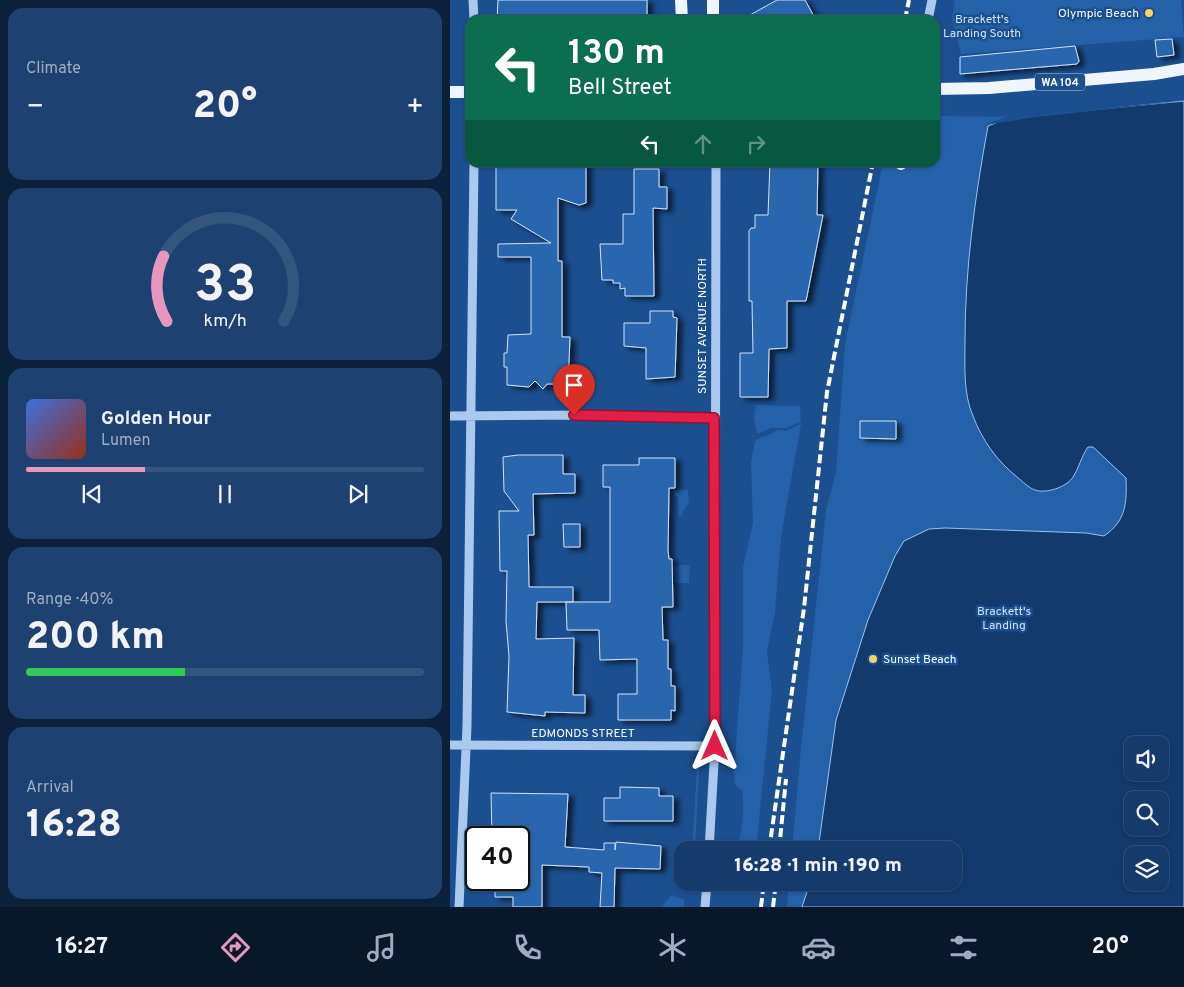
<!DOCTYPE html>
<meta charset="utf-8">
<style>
:root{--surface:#143b6b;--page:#1d4271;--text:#f1f3f6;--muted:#9dadc1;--line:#33557e;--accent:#e797bd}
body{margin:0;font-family:Overpass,sans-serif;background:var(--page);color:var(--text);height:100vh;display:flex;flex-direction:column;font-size:19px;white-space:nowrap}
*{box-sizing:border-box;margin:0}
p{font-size:16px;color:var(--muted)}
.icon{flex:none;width:28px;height:28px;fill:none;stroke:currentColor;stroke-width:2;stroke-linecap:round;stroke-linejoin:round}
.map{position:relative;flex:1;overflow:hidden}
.panel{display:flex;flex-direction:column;gap:8px;padding:8px;background:#0b203b;width:450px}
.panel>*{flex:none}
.hud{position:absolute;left:15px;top:15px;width:475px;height:152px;border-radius:15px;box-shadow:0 1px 4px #0004,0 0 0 1px var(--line);background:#0b6e4f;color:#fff;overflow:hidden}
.controls{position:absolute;left:674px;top:736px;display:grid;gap:10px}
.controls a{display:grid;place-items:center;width:45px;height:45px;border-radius:10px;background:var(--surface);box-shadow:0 1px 4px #0004,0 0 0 1px var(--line);font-size:25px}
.speed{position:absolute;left:15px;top:826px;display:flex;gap:10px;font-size:25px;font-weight:700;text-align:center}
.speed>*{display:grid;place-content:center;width:65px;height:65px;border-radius:50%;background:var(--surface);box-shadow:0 1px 4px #0004,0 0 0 1px var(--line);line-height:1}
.speed .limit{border:2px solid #111;border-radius:8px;background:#fff;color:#111}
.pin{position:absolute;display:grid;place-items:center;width:42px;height:42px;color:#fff;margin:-51px -21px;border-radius:50% 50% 50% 0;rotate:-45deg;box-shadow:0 0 5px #0007}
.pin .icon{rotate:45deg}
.me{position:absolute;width:55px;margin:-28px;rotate:0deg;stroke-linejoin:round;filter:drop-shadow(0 0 4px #0008)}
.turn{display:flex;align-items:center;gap:18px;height:105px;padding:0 20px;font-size:22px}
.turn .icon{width:65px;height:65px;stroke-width:2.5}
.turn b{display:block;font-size:35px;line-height:42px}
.lanes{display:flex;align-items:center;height:48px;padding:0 20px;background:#0003;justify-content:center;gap:25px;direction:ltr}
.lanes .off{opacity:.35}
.big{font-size:38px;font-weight:800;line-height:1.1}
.panel .widget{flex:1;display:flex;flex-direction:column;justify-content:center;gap:8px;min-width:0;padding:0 18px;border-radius:15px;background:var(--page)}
.panel .dial{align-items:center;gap:0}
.dial svg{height:130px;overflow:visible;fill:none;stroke:var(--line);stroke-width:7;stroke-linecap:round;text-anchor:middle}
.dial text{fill:var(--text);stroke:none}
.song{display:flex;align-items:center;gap:15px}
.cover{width:60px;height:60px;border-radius:8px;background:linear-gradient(135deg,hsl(220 70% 55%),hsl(10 70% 35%))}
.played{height:5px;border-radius:2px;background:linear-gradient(90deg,var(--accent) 30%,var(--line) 30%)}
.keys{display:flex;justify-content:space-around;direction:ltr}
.heat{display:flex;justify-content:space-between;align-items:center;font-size:28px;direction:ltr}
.charge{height:8px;border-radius:4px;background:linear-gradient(90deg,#34c759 40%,var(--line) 0)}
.trip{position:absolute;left:224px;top:841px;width:288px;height:50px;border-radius:15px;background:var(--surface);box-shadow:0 1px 4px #0004,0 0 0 1px var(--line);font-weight:800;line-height:50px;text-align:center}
.dock{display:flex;height:80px;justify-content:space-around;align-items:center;background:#08182b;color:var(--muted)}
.dock .icon{width:35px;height:35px}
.dock .active{color:var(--accent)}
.dock b{font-size:22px;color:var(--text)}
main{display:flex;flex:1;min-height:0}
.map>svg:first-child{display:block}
.green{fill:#2461a8;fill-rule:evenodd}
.water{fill:#123a6d;stroke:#9cc4f0;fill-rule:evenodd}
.pier{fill:#1b4f8f}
.building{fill:#2a66ad;stroke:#cfe3fa;filter:url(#shadow)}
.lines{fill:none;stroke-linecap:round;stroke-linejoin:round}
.minor{stroke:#a9c9ee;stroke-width:9}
.major{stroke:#f0f6ff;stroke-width:12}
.rail{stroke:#fff;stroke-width:4;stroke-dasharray:9 4;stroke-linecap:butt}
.route-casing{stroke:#92132f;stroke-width:12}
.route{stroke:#e11d48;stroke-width:9}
.poi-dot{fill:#ffd166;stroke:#1b4f8f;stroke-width:2}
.labels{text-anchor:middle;stroke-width:5;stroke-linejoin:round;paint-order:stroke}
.shield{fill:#1b4f8f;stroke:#bbcadd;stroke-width:1}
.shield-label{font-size:11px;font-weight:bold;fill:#fff}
.poi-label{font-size:12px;fill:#fff;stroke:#1b4f8f;text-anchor:end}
.park-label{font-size:12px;fill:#cfe3fa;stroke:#1b4f8f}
.street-label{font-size:12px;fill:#fff;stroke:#1b4f8f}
</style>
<main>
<section class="panel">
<div class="widget"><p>Climate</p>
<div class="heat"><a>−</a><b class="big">20°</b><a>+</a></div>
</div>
<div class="widget dial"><svg viewBox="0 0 100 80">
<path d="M14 69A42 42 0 1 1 86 69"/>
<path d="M14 69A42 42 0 0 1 12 29" stroke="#e797bd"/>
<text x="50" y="56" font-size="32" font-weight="700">33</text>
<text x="50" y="72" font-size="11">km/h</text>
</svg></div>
<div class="widget">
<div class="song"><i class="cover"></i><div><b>Golden Hour</b><p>Lumen</p></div></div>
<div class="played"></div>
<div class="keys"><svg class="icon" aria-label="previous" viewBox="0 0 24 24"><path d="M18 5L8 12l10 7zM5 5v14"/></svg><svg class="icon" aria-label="pause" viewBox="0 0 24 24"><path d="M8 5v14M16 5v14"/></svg><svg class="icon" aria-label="next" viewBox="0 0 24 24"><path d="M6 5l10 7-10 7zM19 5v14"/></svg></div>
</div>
<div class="widget"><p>Range · 40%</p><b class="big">200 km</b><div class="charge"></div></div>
<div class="widget"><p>Arrival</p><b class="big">16:28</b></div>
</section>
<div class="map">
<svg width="734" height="907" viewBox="0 0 734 907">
<defs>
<filter id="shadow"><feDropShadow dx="5.5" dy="3" stdDeviation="2.5" flood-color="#0009"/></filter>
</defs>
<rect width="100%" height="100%" fill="#1b4f8f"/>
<path class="green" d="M505 0H731L734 37 511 54 502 18Z
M734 101V907H337L339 883 502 882V850H342L351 748 376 510 386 472 395 344 433 163 485 162V116L587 117ZM682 745H710V772H682ZM682 800H710V828H682ZM682 855H710V882H682Z
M306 405 350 406 351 422 336 428H321L307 434 304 416Z
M351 424 331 537 325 612 317 651 322 691 306 850H287C292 831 295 809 292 790L285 785 284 774 293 648V567L303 523 301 462 305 441C312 436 320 436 327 430L336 431Z
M224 490H238L239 505 236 506 231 516H229L228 496H224Z
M227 565H240L239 583H221L222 567Z
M247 768H249L245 850H242Z
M221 895 234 900V907H212Z"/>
<path class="water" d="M734 101V907H352L360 883 502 882V850H368L386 720 418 620 445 556 454 541 479 529 495 528 636 533 654 536C676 521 677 503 676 478L643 447H638C631 457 629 468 623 477 617 487 596 494 585 490 579 488 572 481 567 477 547 461 532 440 523 416 513 393 515 366 515 341 515 268 525 197 538 126L558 118ZM682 745H710V772H682ZM682 800H710V828H682ZM682 855H710V882H682Z"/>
<path class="pier" d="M734 101 587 117 535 125 558 116Z"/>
<path class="building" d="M48 0H197V20H47Z
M327 0H355L366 20H291Z
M722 39 724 55 707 57 705 40Z
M625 46 629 61 627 64 510 74V57Z
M46 162H136V203L129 205 108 198V261H112V337H120L118 384H97L93 389 85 381 79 387 57 385V367H54V353H57L58 335 81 334V257H48V244L101 243 61 219 67 210H46Z
M320 162H368L367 215H373L356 301H337V348L319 349 318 397H290V353H303L302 301H299V231L301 228H305V215H318Z
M184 169H209V187H217V209L203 208 204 296H175V288L170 289V283H163V280H152L150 244H173V214H184Z
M200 311H223V317L227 318 225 377 196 379V348L174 346V323H200Z
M410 421H446V439L410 438Z
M68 455H113V474H125V493L83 494 84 535H78L79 587H123V602H87L86 639 124 638 123 695H135V713L95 712V716L57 712 59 656 56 621 57 571H50L49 511H69L54 491 53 457Z
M189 458H225V488H219L218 551 219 559H222L223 607H212L213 640H218V669H221V686H225V711L221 710V720H168V694H187V659L150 660 149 630H117L116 602H160V487H153V465H189Z
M113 524H130V547H114Z
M170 787 209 788V796H223V821H154V798H170Z
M41 793 118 794 115 847 154 850V843H165V850L166 842 211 846 210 869 165 868 164 907H150L152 873 139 872V867L92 865V907H63V897H45V880H69V838H42Z"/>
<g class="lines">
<path class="minor" d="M23 0 24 20
M478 20 482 0
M0 416 143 415 264 418
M0 745 265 746
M259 850 265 746 266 162
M9 907 17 726 24 162
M255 907 257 882"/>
<path class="major" d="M231 0 232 20
M263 20V0
M485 89 539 88 704 74 734 69
M0 92H20
M450 162 451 164"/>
<path class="rail" d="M455 20 459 0
M319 850 354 608 377 392 423 162
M329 850 336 779
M311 907 314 882
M323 907 326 882"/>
</g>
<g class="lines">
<g class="route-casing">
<path id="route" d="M124 415 264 418 265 746"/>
</g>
<use href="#route" class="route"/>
</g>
<g class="poi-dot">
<circle cx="699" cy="13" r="5"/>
<circle cx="423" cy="659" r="5"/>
</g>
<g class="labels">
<rect class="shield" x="585" y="73.5" width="50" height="17" rx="4"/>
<g class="shield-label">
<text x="610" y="86">WA 104</text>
</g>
<g class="poi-label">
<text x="689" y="17">Olympic Beach</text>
<text x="433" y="663" text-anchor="start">Sunset Beach</text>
</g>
<g class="park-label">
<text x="532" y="23">Brackett's<tspan x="532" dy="14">Landing South</tspan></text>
<text x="554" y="615">Brackett's<tspan x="554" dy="14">Landing</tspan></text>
</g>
<g class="street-label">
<text transform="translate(252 326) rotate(-90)" y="4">SUNSET AVENUE NORTH</text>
<text x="133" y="737">EDMONDS STREET</text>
</g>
</g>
</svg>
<div class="controls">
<a><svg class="icon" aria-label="sound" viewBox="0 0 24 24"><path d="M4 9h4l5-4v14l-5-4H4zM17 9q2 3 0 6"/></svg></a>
<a><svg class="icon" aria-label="search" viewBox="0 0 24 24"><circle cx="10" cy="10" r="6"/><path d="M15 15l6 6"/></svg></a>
<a><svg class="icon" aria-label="layers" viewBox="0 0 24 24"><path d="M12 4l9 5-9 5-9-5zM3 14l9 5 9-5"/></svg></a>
</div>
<div class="speed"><div class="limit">40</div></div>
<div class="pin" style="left:124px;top:415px;background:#d93025"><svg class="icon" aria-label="arrive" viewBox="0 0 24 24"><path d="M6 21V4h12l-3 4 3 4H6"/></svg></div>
<svg class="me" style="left:265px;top:746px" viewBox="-20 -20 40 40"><path d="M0-17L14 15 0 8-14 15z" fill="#e11d48" stroke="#fff" stroke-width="4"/></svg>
<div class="trip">16:28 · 1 min · 190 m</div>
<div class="hud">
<div class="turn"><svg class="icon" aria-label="left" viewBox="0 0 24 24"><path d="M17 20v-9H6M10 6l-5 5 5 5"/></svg><div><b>130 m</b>Bell Street</div></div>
<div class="lanes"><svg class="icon" aria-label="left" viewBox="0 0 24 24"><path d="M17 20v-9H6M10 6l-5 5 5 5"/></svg><svg class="icon off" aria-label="ahead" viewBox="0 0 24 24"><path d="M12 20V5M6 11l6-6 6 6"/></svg><svg class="icon off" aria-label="right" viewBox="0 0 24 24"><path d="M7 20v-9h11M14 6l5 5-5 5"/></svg></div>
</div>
</div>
</main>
<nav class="dock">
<b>16:27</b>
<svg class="icon active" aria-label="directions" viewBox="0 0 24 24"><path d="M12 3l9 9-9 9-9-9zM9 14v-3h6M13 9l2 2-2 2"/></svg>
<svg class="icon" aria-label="music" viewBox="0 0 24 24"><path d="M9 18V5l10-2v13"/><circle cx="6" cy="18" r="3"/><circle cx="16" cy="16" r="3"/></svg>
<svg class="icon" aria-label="phone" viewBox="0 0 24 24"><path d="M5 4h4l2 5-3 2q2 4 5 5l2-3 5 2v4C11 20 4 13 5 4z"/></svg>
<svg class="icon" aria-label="climate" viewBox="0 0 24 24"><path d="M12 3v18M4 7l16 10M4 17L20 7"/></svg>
<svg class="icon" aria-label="car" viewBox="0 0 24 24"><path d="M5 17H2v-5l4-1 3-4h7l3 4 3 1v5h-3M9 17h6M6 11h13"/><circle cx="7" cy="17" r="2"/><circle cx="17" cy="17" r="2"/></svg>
<svg class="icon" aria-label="filters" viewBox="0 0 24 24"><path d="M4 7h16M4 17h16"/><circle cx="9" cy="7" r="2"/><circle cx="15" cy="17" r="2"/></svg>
<b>20°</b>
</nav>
